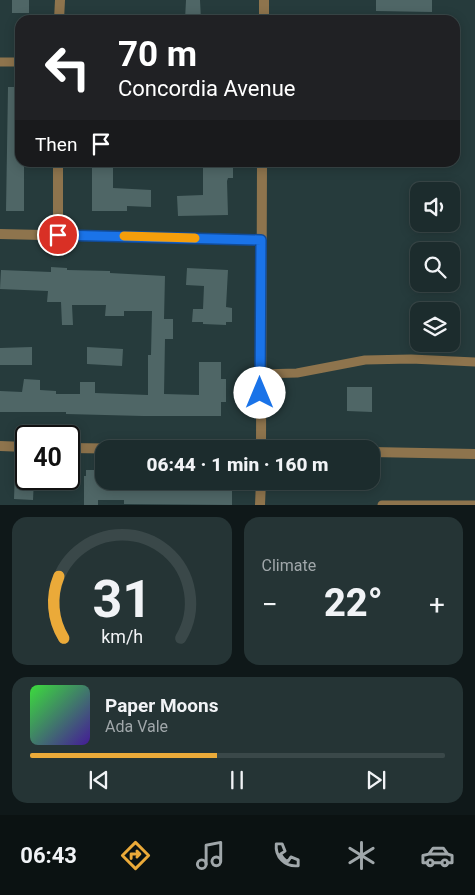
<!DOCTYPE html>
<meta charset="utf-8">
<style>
:root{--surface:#1c2c2d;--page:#253435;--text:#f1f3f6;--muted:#a0a7aa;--line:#3a4849;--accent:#ebaa39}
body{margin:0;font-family:Roboto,sans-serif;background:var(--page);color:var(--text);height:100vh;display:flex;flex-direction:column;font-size:19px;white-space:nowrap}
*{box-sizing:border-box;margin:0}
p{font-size:16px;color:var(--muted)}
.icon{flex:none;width:28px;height:28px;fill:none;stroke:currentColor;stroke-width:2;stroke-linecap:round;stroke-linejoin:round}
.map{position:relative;height:505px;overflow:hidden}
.drawer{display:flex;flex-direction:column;gap:12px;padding:12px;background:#0f1819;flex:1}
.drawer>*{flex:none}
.guide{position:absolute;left:15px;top:15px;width:445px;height:152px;border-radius:15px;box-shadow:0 2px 12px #0003,0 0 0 1px var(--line);background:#202124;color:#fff;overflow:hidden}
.fabs{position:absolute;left:410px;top:182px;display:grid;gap:10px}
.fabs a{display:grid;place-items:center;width:50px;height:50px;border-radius:10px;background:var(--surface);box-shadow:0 2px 12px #0003,0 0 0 1px var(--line);font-size:25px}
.speed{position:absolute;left:15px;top:425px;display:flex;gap:10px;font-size:25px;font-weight:700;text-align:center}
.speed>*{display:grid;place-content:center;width:65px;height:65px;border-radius:50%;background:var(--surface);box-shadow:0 2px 12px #0003,0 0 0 1px var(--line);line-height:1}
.speed .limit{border:2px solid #111;border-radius:8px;background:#fff;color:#111}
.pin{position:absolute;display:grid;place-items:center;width:42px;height:42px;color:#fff;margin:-21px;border:2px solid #fff;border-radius:50%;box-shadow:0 1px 5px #0007}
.me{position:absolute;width:55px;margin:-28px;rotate:0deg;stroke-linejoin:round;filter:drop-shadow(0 0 4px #0008)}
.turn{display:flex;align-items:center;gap:18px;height:105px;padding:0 20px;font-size:22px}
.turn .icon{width:65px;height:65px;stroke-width:2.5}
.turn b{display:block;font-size:35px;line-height:42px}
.then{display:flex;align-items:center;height:48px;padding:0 20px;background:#0003;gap:10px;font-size:19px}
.big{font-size:38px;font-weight:800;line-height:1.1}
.drawer .card{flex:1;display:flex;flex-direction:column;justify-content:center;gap:8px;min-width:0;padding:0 18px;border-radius:15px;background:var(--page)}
.drawer .dial{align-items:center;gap:0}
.dial svg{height:130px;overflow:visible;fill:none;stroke:var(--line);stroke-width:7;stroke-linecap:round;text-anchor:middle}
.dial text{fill:var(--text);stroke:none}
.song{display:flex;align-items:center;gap:15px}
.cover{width:60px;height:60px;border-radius:8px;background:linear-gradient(135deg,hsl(120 70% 55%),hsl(260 70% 35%))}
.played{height:5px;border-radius:2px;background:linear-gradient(90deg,var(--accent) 45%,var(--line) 45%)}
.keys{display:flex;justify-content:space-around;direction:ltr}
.heat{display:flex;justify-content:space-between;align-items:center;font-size:28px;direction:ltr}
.drawer .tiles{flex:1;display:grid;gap:12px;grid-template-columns:1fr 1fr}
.card:last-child{grid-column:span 2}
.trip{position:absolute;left:95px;top:440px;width:285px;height:50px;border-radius:15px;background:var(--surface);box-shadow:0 2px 12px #0003,0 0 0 1px var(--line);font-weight:800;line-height:50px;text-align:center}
.tabs{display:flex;height:80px;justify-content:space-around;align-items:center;background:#0b1212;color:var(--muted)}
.tabs .icon{width:35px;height:35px}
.tabs .on{color:var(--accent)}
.tabs b{font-size:22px;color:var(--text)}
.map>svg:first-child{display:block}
.building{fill:#4f6666}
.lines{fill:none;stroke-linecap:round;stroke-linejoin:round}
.service{stroke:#8e744d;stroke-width:9}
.minor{stroke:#8e744d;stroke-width:10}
.tertiary{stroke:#8e744d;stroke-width:10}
.route-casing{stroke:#114b97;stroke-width:12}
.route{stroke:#1a73e8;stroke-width:9}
.slow{stroke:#f59e0b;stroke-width:9}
</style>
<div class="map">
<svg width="475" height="505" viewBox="0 0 475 505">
<rect width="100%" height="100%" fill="#263b3c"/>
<path class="building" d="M12 0H29V13H12Z
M186 0H200L201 20H185Z
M376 0H432V12L376 11Z
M8 87H20V162H24V211H6Z
M203 162H228V164H233V178H228L227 181 228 215 178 216 177 196 203 195Z
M92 163H113V188L151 190V207L127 206V211H92Z
M51 267 67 268V270L110 271V273L165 276 164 319H173V339H165L164 394 199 395V362H221V379H226V402H221V416H143L66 414V412H0V391L22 392 24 379 40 380V390L56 391V394H80V382H95V393L148 395V355H151L152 311H124V316H105L106 305H72L73 325H62L61 302H47L48 291 0 289 1 270 51 272Z
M187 268 228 270 226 307 232 308V322H226V325L203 324V322H192L193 309H203L204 286 186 285Z
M32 347V365H0V348Z
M87 347 123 349 122 366 87 364Z
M347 387H372V412L347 411Z
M86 470H99V481L232 482V505L124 504V500H98V505H84V476H86Z
M15 471H26V479H34L33 500 14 499Z"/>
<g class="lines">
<path class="service" d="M0 62H20
M260 374 297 373 365 360 411 359 475 362
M382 505H475"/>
<path class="minor" d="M59 20 60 0
M0 234 261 240
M58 235V162
M0 446 26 447
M69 448 144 449
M371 452 475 454"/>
<path class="tertiary" d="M264 20V0
M261 449 262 162
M260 505 261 481"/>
</g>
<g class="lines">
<g class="route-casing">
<path id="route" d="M58 235 261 240 260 393"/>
</g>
<use href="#route" class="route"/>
<path class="slow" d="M124 236 195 238"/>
</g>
</svg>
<div class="fabs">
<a><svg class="icon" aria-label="sound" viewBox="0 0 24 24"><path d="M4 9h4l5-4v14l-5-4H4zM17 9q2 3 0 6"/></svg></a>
<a><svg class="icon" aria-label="search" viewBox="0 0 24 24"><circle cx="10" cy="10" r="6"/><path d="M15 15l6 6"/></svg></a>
<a><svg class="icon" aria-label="layers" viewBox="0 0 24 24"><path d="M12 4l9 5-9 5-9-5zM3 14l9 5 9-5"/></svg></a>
</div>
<div class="speed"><div class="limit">40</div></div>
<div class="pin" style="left:58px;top:235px;background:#d93025"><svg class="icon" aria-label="arrive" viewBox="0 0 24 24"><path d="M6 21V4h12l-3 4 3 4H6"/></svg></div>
<svg class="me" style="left:260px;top:393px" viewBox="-20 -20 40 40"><circle r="19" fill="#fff"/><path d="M0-13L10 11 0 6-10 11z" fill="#1a73e8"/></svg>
<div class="trip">06:44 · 1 min · 160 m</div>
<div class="guide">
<div class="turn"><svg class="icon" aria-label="left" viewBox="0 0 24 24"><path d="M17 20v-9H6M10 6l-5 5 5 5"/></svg><div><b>70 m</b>Concordia Avenue</div></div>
<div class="then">Then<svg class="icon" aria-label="arrive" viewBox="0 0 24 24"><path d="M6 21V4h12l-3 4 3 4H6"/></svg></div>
</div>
</div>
<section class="drawer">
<div class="tiles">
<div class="card dial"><svg viewBox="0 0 100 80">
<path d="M14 69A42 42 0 1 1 86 69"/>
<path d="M14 69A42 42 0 0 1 11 31" stroke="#ebaa39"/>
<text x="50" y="56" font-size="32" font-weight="700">31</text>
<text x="50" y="72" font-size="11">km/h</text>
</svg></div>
<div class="card"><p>Climate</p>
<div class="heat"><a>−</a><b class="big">22°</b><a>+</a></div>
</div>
<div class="card">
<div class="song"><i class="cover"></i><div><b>Paper Moons</b><p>Ada Vale</p></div></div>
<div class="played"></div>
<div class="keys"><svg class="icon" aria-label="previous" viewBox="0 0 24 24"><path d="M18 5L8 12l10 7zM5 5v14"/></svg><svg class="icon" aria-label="pause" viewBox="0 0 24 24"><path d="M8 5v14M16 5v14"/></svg><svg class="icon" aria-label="next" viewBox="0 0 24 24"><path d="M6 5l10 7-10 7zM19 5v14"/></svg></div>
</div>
</div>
</section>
<nav class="tabs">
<b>06:43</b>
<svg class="icon on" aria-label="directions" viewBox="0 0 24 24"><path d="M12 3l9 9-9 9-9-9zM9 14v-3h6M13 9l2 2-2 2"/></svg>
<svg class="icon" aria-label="music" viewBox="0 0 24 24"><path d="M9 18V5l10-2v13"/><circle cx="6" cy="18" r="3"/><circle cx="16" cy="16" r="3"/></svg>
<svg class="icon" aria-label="phone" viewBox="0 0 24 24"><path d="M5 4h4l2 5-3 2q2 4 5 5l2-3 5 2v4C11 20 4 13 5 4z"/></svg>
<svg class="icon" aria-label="climate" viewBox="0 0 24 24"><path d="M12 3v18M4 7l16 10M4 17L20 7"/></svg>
<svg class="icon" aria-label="car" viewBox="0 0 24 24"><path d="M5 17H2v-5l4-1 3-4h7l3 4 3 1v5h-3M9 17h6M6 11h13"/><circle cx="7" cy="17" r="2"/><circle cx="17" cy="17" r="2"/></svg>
</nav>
